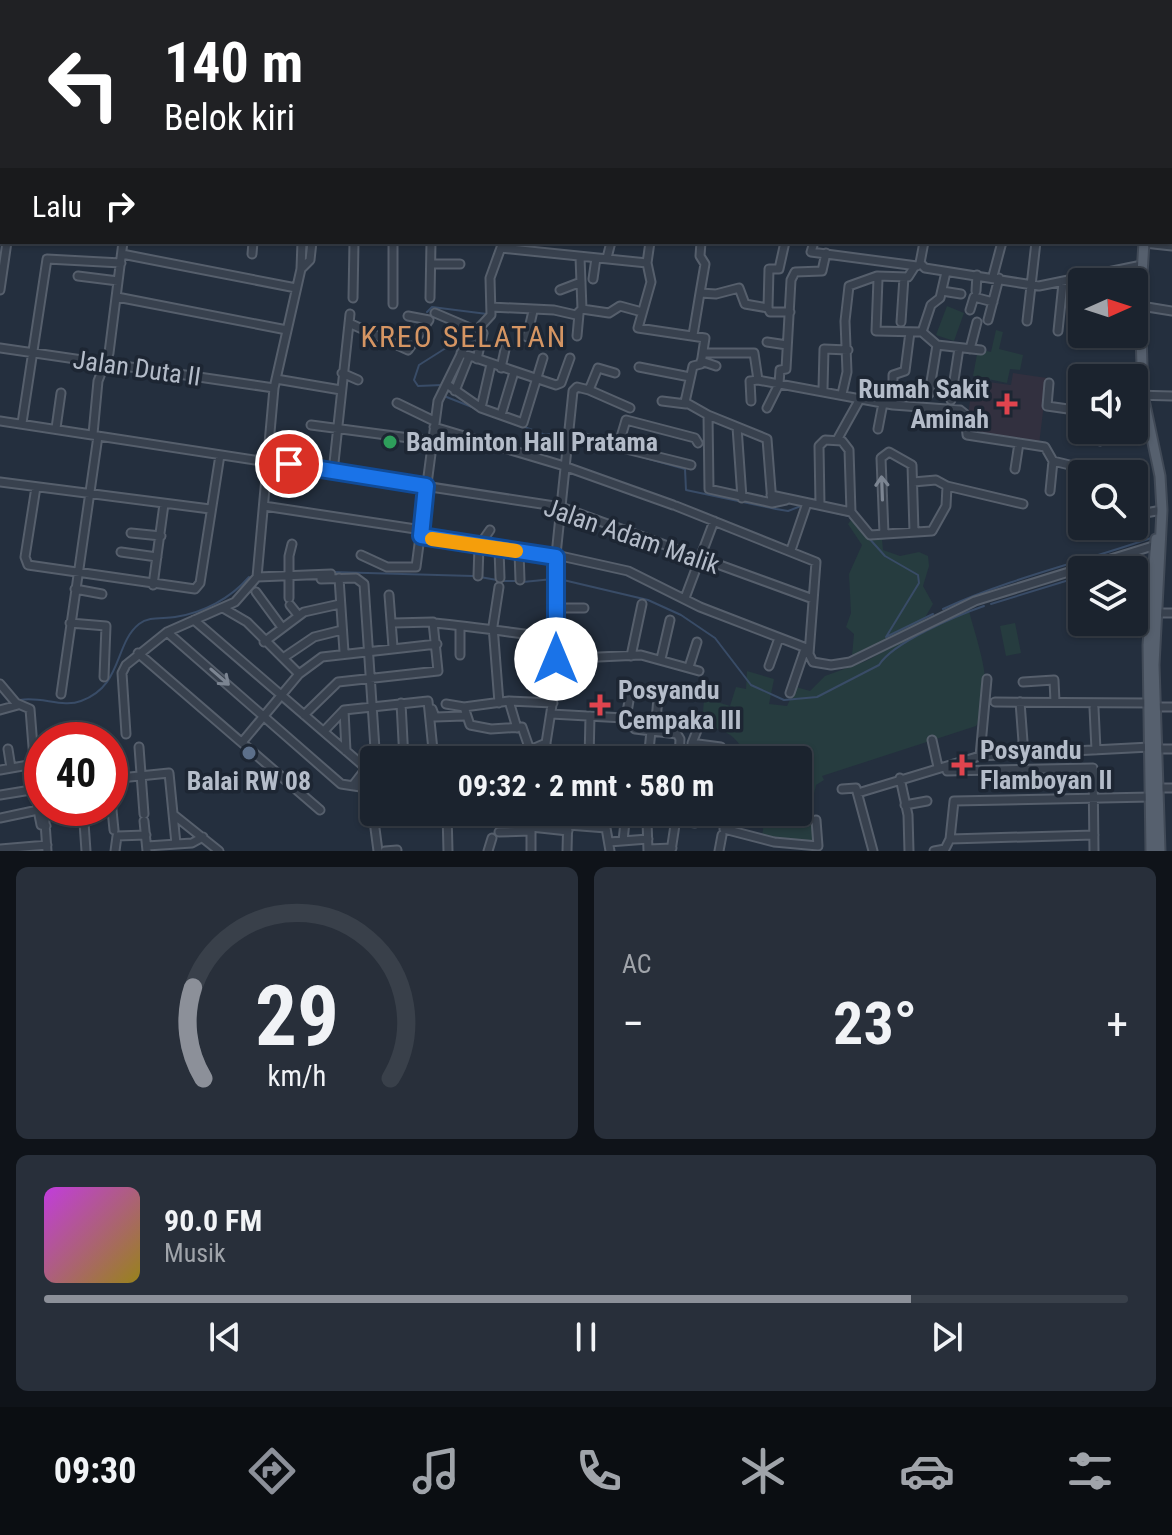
<!DOCTYPE html>
<html lang="id">
<meta charset="utf-8">
<style>
:root{--surface:#1b232e;--page:#282f3a;--text:#f1f3f6;--muted:#a0a4aa;--line:#39404a;--accent:#8c9099}
body{margin:0;font-family:"Roboto Condensed",sans-serif;background:var(--page);color:var(--text);height:100vh;display:flex;flex-direction:column;font-size:30px;white-space:nowrap}
*{box-sizing:border-box;margin:0}
p{font-size:26px;color:var(--muted)}
.icon{flex:none;width:44px;height:44px;fill:none;stroke:currentColor;stroke-width:2;stroke-linecap:round;stroke-linejoin:round}
.map{position:relative;height:851px;overflow:hidden}
.panel{display:flex;flex-direction:column;gap:16px;padding:16px;background:#0f1319;flex:1}
.panel>*{flex:none}
.hud{position:absolute;left:0px;top:0px;width:1172px;height:244px;box-shadow:0 2px 6px #0004,0 0 0 2px var(--line);background:#202124;color:#fff;overflow:hidden}
.needle{width:52px;rotate:87deg}
.controls{position:absolute;left:1068px;top:268px;display:grid;gap:16px}
.controls a{display:grid;place-items:center;width:80px;height:80px;border-radius:8px;background:var(--surface);box-shadow:0 2px 6px #0004,0 0 0 2px var(--line);font-size:40px}
.speed{position:absolute;left:24px;top:722px;display:flex;gap:16px;font-size:40px;font-weight:700;text-align:center}
.speed>*{display:grid;place-content:center;width:104px;height:104px;border-radius:50%;background:var(--surface);box-shadow:0 2px 6px #0004,0 0 0 2px var(--line);line-height:1}
.speed .limit{border:12px solid #d22;background:#fff;color:#111}
.pin{position:absolute;display:grid;place-items:center;width:68px;height:68px;color:#fff;margin:-34px;border:4px solid #fff;border-radius:50%;box-shadow:0 2px 8px #0007}
.me{position:absolute;width:88px;margin:-44px;rotate:0deg;stroke-linejoin:round;filter:drop-shadow(0 0 6px #0008)}
.turn{display:flex;align-items:center;gap:28px;height:168px;padding:0 32px;font-size:36px}
.turn .icon{width:104px;height:104px;stroke-width:2.5}
.turn b{display:block;font-size:56px;line-height:68px}
.then{display:flex;align-items:center;height:76px;padding:0 32px;background:#0003;gap:16px;font-size:30px}
.big{font-size:60px;font-weight:700;line-height:1.1}
.panel .card{flex:1;display:flex;flex-direction:column;justify-content:center;gap:12px;min-width:0;padding:0 28px;border-radius:12px;background:var(--page)}
.panel .dial{align-items:center;gap:0}
.dial svg{height:208px;overflow:visible;fill:none;stroke:var(--line);stroke-width:7;stroke-linecap:round;text-anchor:middle}
.dial text{fill:var(--text);stroke:none}
.song{display:flex;align-items:center;gap:24px}
.cover{width:96px;height:96px;border-radius:12px;background:linear-gradient(135deg,hsl(290 70% 55%),hsl(50 70% 35%))}
.played{height:8px;border-radius:4px;background:linear-gradient(90deg,var(--accent) 80%,var(--line) 80%)}
.keys{display:flex;justify-content:space-around;direction:ltr}
.heat{display:flex;justify-content:space-between;align-items:center;font-size:44px;direction:ltr}
.panel .tiles{flex:1;display:grid;gap:16px;grid-template-columns:1fr 1fr}
.card:last-child{grid-column:span 2}
.trip{position:absolute;left:360px;top:746px;width:452px;height:80px;border-radius:8px;background:var(--surface);box-shadow:0 2px 6px #0004,0 0 0 2px var(--line);font-weight:700;line-height:80px;text-align:center}
.menu{display:flex;height:128px;justify-content:space-around;align-items:center;background:#0b0e12;color:var(--muted)}
.menu .icon{width:56px;height:56px}
.menu .on{color:var(--accent)}
.menu b{font-size:36px;color:var(--text)}
.map>svg:first-child{display:block}
.medical{fill:#32303f}
.green{fill:#263c3f}
.lines{fill:none;stroke-linecap:round;stroke-linejoin:round}
.stream{stroke:#394c67;stroke-width:2}
.minor-casing{stroke:#565f6c;stroke-width:11}
.major-casing{stroke:#414a57;stroke-width:13}
.minor{stroke:#38414e;stroke-width:7}
.major{stroke:#56606e;stroke-width:9}
.oneway{stroke:#7c8592}
.route-casing{stroke:#114b97;stroke-width:20}
.route{stroke:#1a73e8;stroke-width:14}
.slow{stroke:#f59e0b;stroke-width:14}
.health-dot{fill:#e0444e;stroke:#1d2633;stroke-width:3}
.leisure-dot{fill:#2e9e5b;stroke:#1d2633;stroke-width:3}
.service-dot{fill:#5c6f8a;stroke:#1d2633;stroke-width:3}
.labels{text-anchor:middle;stroke-width:7;stroke-linejoin:round;paint-order:stroke}
.street-label{font-size:26px;fill:#b4bcc9;stroke:#1d2633}
.poi-label{font-size:26px;font-weight:bold;fill:#b4bcc9;stroke:#1d2633;text-anchor:start}
.quarter-label{font-size:30px;letter-spacing:2px;fill:#d59563;stroke:#1d2633}
</style>
<div class="map">
<svg width="1172" height="851" viewBox="0 0 1172 851">
<rect width="100%" height="100%" fill="#242f3e"/>
<path class="medical" d="M1013 373 1047 378 1039 445 971 434 967 422 973 380 1011 385Z"/>
<path class="green" d="M947 306 964 313 954 341 936 335Z
M996 330 1003 332 999 349 1023 355 1020 370 1010 369 1007 383 973 376 978 349 991 352Z
M851 520 869 537 899 536 882 540 883 550 900 556 919 552 928 556 929 566 923 586 933 604 923 621 852 656 854 634 846 627 851 613 849 574 862 545 848 524Z
M968 607C976 641 999 694 976 726L822 776 824 780 816 785 813 798 809 799 807 791H798V760H748C738 737 727 728 702 727L704 698 730 706 736 687 746 689 747 671 774 679 769 704 787 706 796 687 810 691 825 676 866 661Z
M1015 623 1021 653 1006 656 1000 626Z
M811 800 817 846 762 838 765 812H798V806Z"/>
<g class="lines">
<path class="stream" d="M427 312 432 307 487 314
M442 385 418 386 414 380 419 365 468 334
M444 396 505 420
M519 425 543 434 562 435
M631 454 685 469 686 490 776 509 788 511 801 506
M810 507 849 516 885 556 918 575 919 583 886 637 933 614
M1101 570 1140 557
M332 572 473 576
M480 577 497 580
M559 579 648 600 681 615 715 638 751 685 784 700 817 697 879 665C893 642 958 615 984 606
M503 581H517
M523 582 553 579
M991 604 1082 576
M943 609C1010 578 1082 562 1151 538
M20 700C40 696 63 708 81 701 123 686 114 644 139 624 149 616 163 619 175 617 203 613 231 598 249 577"/>
<g class="minor-casing">
<path id="minor" d="M24 0V2
M211 0 216 2
M358 0V2
M392 0 393 2
M709 0 720 2
M895 0 906 2
M1045 0 1057 2
M272 1 287 0
M85 2V0
M121 2V0
M463 2 478 0
M524 2 525 0
M573 2V0
M607 2V0
M682 2V0
M790 2V0
M853 2 854 0
M949 2 950 0
M1106 2V0
M0 18H2
M1 41 2 53
M1170 72V87
M0 88H2
M0 110H2
M0 119 2 144
M0 151H2
M0 195H2
M0 215 2 222
M393 242V304
M650 242 647 263 651 282 638 328 705 338 701 364 693 366 685 402 708 415
M785 242 779 269H769L768 308 770 312H790
M814 242 811 252 917 266
M924 242 920 263 925 268 1039 286 1142 265
M1144 243 1172 246
M501 248 647 263
M122 254 296 288
M252 254 253 242
M580 257 582 309
M607 258 611 242
M431 264H460
M301 269 310 260 312 242
M946 272 940 298 931 305 922 332 937 345 981 350
M78 276 118 281
M993 276 1002 242
M593 279 596 258
M878 279 876 331 922 332
M0 290 7 242
M560 290 581 282
M942 291 961 294
M976 291 977 275
M700 293 705 264 700 256 701 242
M117 297 287 330
M353 298 354 242
M430 298 431 242
M1135 305 1172 311
M491 307 554 310 576 315 582 309
M582 309 609 313 620 306 642 312
M970 310 974 297 993 302
M435 313 470 328 475 334
M988 320 999 278
M1027 321 1036 242
M901 322 904 277
M349 323 408 350 429 320 408 316
M1058 331 1063 283
M1095 334 1136 340
M693 335 700 293 716 294 739 288 745 304 768 308
M577 336 579 314
M527 337 533 311
M767 342 787 345
M0 348 274 388
M970 349 977 322
M461 353 556 385 561 383 570 358
M704 353H754L758 380 750 381 751 401
M477 359 483 333
M701 361 716 366
M639 367 690 377
M501 368 506 345
M342 373 358 380
M276 379 341 390
M758 380 893 405 960 410 965 414 967 435 1045 447 1053 461 1107 474
M1049 383 1047 406 1082 411
M448 385 481 408 523 423 543 358
M823 389 824 349 848 350
M589 390 630 408
M455 391 469 356
M842 394 847 372 845 321 849 286 877 276 908 277 915 266
M929 394 937 345
M1134 395 1172 396
M951 400 959 348
M662 401 686 404
M397 403 434 421
M893 405V375L905 371 910 332
M481 408 491 364
M767 408 779 384 780 370 786 369 791 280 795 272 822 271 826 253
M501 415 514 372
M0 421 561 507 813 599
M22 423 47 259 121 263
M311 425 432 441
M434 427 561 465 673 505
M737 427 742 498
M56 428 61 393
M878 429 883 403
M1097 430 1100 441
M1121 430H1145
M567 433 618 447 626 420 695 438 698 443
M93 434 98 381 109 353 123 242
M837 440 861 397
M618 447 691 465
M1015 469 1019 443
M333 472 350 314
M0 482 210 509
M947 486 1023 504
M36 487 25 557 28 565 195 589 200 583 220 455
M1050 491 1053 461
M771 495 851 512 870 535 932 531 946 506 947 486 936 480 913 482
M772 503 767 439 708 415 709 489 772 503 786 500
M820 505 819 446 825 440 842 441 849 450 851 512
M264 506 422 530
M676 506 816 562 809 654 813 662 831 665 850 662 975 601 1156 545
M1134 515 1162 510
M131 533 161 536
M884 534 881 458 889 452 912 465 914 532
M421 536 556 557
M499 549 500 578
M791 550 807 503
M121 552 157 557
M519 552 520 580
M361 555 387 567H416L438 401 468 340 491 315 490 278 503 242
M556 555 628 571 700 607 809 649
M478 576 479 546 490 530
M257 577 274 388 301 269 302 242
M257 577 331 574
M339 578 344 652
M321 579 356 578 364 584 375 749 374 758 354 784
M153 585 164 504
M499 587 493 626 499 703
M75 589 102 594
M256 592 281 626
M389 595 393 647
M289 598V556L292 544
M685 598 714 521
M290 605 298 615
M223 608 247 622 299 674
M556 608H584
M1158 613H1172
M194 620 374 775
M70 623 106 626 104 677
M435 623C476 627 514 633 555 638
M460 626V655
M167 632 341 784 367 788
M264 642 304 612 340 604
M138 653 320 810
M631 656 642 604
M283 658 314 637 342 630
M556 659 641 655 699 671
M661 659 670 620
M769 666 779 638
M689 667 697 642
M1023 682 1054 680 1055 702
M0 684 16 703 30 709 38 810 41 825 46 826
M790 693 805 649
M61 694 98 436
M509 701 517 728
M995 702 1149 703
M1020 702 1024 755
M401 703 404 760
M446 704 464 707 509 701 553 703
M464 707 470 725 491 729 522 727 530 750
M1156 707H1172
M1094 708 1096 750
M432 709 435 717 464 716
M0 710 18 705
M344 710 346 751
M551 714 624 718 635 729 677 734 680 739 679 760
M304 715 338 682 438 671 433 622 393 623
M626 718 631 689
M324 731 344 710 428 701 434 760
M655 731 658 698
M126 734 122 673 126 665 167 632 235 602 257 577
M932 740 938 767
M243 741 299 674 322 657 437 644
M546 743 548 760
M692 743 700 723
M698 744 721 747 728 760
M139 747 144 814
M8 749 11 768
M1158 749H1172
M980 756 987 679
M531 760 530 750 546 743 555 686 556 555 573 391 577 387 589 390 598 368 615 373
M589 760 590 716
M648 760 651 731
M367 768 378 851
M0 770 34 764
M947 771 1093 768 1094 851
M900 778 908 815 909 851
M110 779 169 773 176 844
M1159 788H1172
M842 789 856 788 873 851
M110 790 114 830
M858 793 980 756 1150 747
M0 795 37 789
M905 805 927 801
M44 808 47 851
M83 808 86 851
M447 812 448 851
M747 812H751
M174 815 219 851
M0 818 38 810
M676 820 695 823
M144 821 147 851
M725 823 727 812
M568 825 606 828 610 851
M531 827 568 831
M724 829 774 842 818 846 816 820
M499 832 531 831
M950 839 954 801 1151 797
M950 839 1094 835
M623 841 626 812
M609 842 648 839
M147 846 192 843 203 837
M0 849 47 845
M648 849 672 848
M115 851 117 836 146 835
M385 851 397 850
M488 851 492 838
M531 851V812
M567 851 568 814 586 812
M648 851 647 820 677 817
M671 851 677 812
M719 851 722 835
M934 851 945 849 950 839"/>
</g>
<g class="major-casing">
<path id="major" d="M1170 178 1172 174
M1170 189 1172 185
M1144 242 1140 306 1143 395 1160 476 1162 510 1154 665 1160 851
M1151 851 1148 645 1156 539"/>
</g>
<use href="#minor" class="minor"/>
<use href="#major" class="major"/>
</g>
<defs><path id="oneway-shaft" d="M-6 0H5M1.5-3L5.5 0L1.5 3" fill="none" stroke-width="1.6" stroke-linecap="round" stroke-linejoin="round" transform="scale(2)"/></defs>
<g class="oneway">
<use href="#oneway-shaft" transform="translate(882 488) rotate(-92)"/>
<use href="#oneway-shaft" transform="translate(220 677) rotate(41)"/>
</g>
<g class="lines">
<g class="route-casing">
<path id="route" d="M289 464 426 486 421 536 556 557V659"/>
</g>
<use href="#route" class="route"/>
<path class="slow" d="M432 539 516 551"/>
</g>
<g class="health-dot">
<path d="M1003 392h8v8h8v8h-8v8h-8v-8h-8v-8h8z"/>
<path d="M596 693h8v8h8v8h-8v8h-8v-8h-8v-8h8z"/>
<path d="M958 753h8v8h8v8h-8v8h-8v-8h-8v-8h8z"/>
</g>
<circle class="leisure-dot" cx="390" cy="442" r="8"/>
<circle class="service-dot" cx="249" cy="753" r="8"/>
<g class="labels">
<g class="street-label">
<text transform="translate(137 368) rotate(8)" y="9">Jalan Duta II</text>
<text transform="translate(632 536) rotate(19)" y="9">Jalan Adam Malik</text>
</g>
<g class="poi-label">
<text x="989" y="398" text-anchor="end">Rumah Sakit<tspan x="989" dy="30">Aminah</tspan></text>
<text x="406" y="451">Badminton Hall Pratama</text>
<text x="618" y="699">Posyandu<tspan x="618" dy="30">Cempaka III</tspan></text>
<text x="980" y="759">Posyandu<tspan x="980" dy="30">Flamboyan II</tspan></text>
<text x="249" y="790" text-anchor="middle">Balai RW 08</text>
</g>
<g class="quarter-label">
<text x="464" y="347">KREO SELATAN</text>
</g>
</g>
</svg>
<div class="controls">
<a><svg class="needle" viewBox="-14 -14 28 28"><path d="M0-13l5 13h-10z" fill="#e53935"/><path d="M0 13l5-13h-10z" fill="#a0a4aa"/></svg></a>
<a><svg class="icon" aria-label="sound" viewBox="0 0 24 24"><path d="M4 9h4l5-4v14l-5-4H4zM17 9q2 3 0 6"/></svg></a>
<a><svg class="icon" aria-label="search" viewBox="0 0 24 24"><circle cx="10" cy="10" r="6"/><path d="M15 15l6 6"/></svg></a>
<a><svg class="icon" aria-label="layers" viewBox="0 0 24 24"><path d="M12 4l9 5-9 5-9-5zM3 14l9 5 9-5"/></svg></a>
</div>
<div class="speed"><div class="limit">40</div></div>
<div class="pin" style="left:289px;top:464px;background:#d93025"><svg class="icon" aria-label="arrive" viewBox="0 0 24 24"><path d="M6 21V4h12l-3 4 3 4H6"/></svg></div>
<svg class="me" style="left:556px;top:659px" viewBox="-20 -20 40 40"><circle r="19" fill="#fff"/><path d="M0-13L10 11 0 6-10 11z" fill="#1a73e8"/></svg>
<div class="trip">09:32 · 2 mnt · 580 m</div>
<div class="hud">
<div class="turn"><svg class="icon" aria-label="left" viewBox="0 0 24 24"><path d="M17 20v-9H6M10 6l-5 5 5 5"/></svg><div><b>140 m</b>Belok kiri</div></div>
<div class="then">Lalu<svg class="icon" aria-label="right" viewBox="0 0 24 24"><path d="M7 20v-9h11M14 6l5 5-5 5"/></svg></div>
</div>
</div>
<section class="panel">
<div class="tiles">
<div class="card dial"><svg viewBox="0 0 100 80">
<path d="M14 69A42 42 0 1 1 86 69"/>
<path d="M14 69A42 42 0 0 1 10 34" stroke="#8c9099"/>
<text x="50" y="56" font-size="32" font-weight="700">29</text>
<text x="50" y="72" font-size="11">km/h</text>
</svg></div>
<div class="card"><p>AC</p>
<div class="heat"><a>−</a><b class="big">23°</b><a>+</a></div>
</div>
<div class="card">
<div class="song"><i class="cover"></i><div><b>90.0 FM</b><p>Musik</p></div></div>
<div class="played"></div>
<div class="keys"><svg class="icon" aria-label="previous" viewBox="0 0 24 24"><path d="M18 5L8 12l10 7zM5 5v14"/></svg><svg class="icon" aria-label="pause" viewBox="0 0 24 24"><path d="M8 5v14M16 5v14"/></svg><svg class="icon" aria-label="next" viewBox="0 0 24 24"><path d="M6 5l10 7-10 7zM19 5v14"/></svg></div>
</div>
</div>
</section>
<nav class="menu">
<b>09:30</b>
<svg class="icon on" aria-label="directions" viewBox="0 0 24 24"><path d="M12 3l9 9-9 9-9-9zM9 14v-3h6M13 9l2 2-2 2"/></svg>
<svg class="icon" aria-label="music" viewBox="0 0 24 24"><path d="M9 18V5l10-2v13"/><circle cx="6" cy="18" r="3"/><circle cx="16" cy="16" r="3"/></svg>
<svg class="icon" aria-label="phone" viewBox="0 0 24 24"><path d="M5 4h4l2 5-3 2q2 4 5 5l2-3 5 2v4C11 20 4 13 5 4z"/></svg>
<svg class="icon" aria-label="climate" viewBox="0 0 24 24"><path d="M12 3v18M4 7l16 10M4 17L20 7"/></svg>
<svg class="icon" aria-label="car" viewBox="0 0 24 24"><path d="M5 17H2v-5l4-1 3-4h7l3 4 3 1v5h-3M9 17h6M6 11h13"/><circle cx="7" cy="17" r="2"/><circle cx="17" cy="17" r="2"/></svg>
<svg class="icon" aria-label="filters" viewBox="0 0 24 24"><path d="M4 7h16M4 17h16"/><circle cx="9" cy="7" r="2"/><circle cx="15" cy="17" r="2"/></svg>
</nav>
